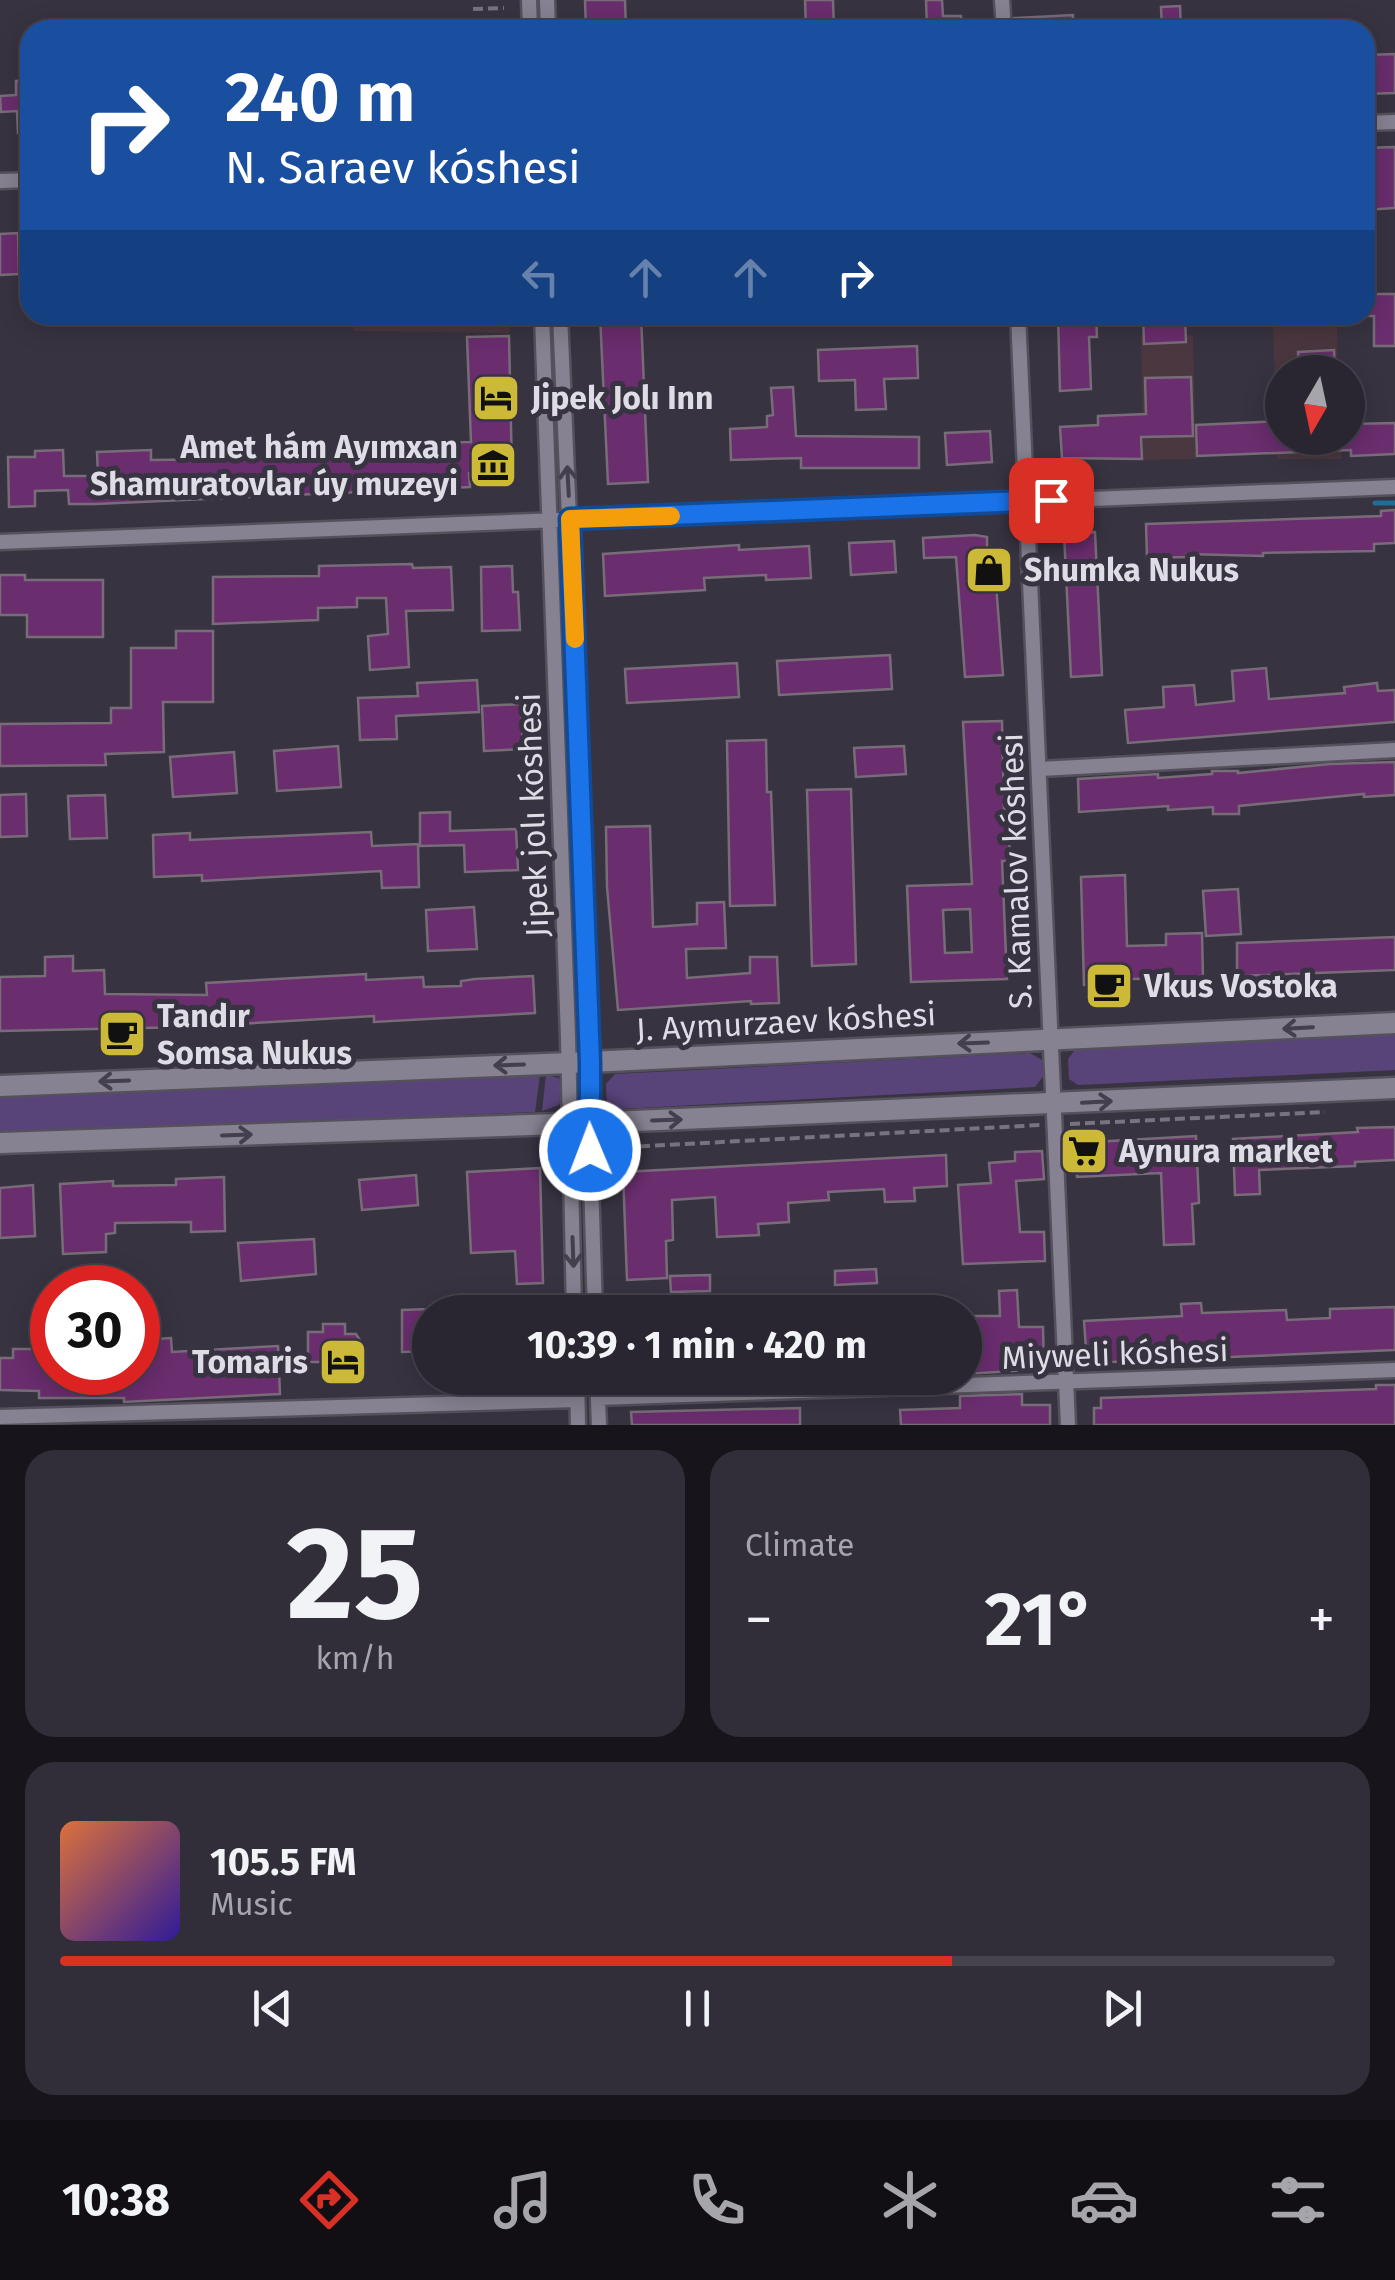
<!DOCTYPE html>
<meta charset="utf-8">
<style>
:root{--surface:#2a2631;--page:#322e39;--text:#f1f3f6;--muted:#a5a5ab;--line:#46434d;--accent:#d93025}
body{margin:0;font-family:"Fira Sans",sans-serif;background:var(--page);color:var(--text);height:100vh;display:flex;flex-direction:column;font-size:38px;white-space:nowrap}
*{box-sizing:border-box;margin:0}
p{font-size:32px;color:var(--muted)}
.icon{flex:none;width:55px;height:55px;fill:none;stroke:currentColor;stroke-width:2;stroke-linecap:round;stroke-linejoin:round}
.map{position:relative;height:1425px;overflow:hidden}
.drawer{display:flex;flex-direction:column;gap:25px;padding:25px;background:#17151b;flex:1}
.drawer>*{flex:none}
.top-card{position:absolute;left:20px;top:20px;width:1355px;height:305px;border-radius:30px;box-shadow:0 5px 25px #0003,0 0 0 2px var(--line);background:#1a4fa0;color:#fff;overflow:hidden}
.needle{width:65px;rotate:189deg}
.tools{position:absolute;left:1265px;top:355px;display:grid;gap:20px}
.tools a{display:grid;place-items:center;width:100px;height:100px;border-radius:50%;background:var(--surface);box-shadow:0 5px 25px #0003,0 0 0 2px var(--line);font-size:50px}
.speed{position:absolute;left:30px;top:1265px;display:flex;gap:20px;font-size:50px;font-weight:700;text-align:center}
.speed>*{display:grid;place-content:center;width:130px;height:130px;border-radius:50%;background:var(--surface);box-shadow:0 5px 25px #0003,0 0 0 2px var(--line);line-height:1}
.speed .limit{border:15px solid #d22;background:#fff;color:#111}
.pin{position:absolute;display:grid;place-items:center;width:85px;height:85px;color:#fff;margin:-42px;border-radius:20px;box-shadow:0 5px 15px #0006}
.me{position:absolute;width:110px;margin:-55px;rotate:359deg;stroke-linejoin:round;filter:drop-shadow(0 0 8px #0008)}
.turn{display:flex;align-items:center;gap:35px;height:210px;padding:0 40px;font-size:45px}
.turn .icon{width:130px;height:130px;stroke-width:2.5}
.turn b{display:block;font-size:70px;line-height:85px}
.lanes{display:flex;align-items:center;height:95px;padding:0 40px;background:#0003;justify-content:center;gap:50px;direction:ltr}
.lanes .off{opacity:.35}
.big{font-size:75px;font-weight:700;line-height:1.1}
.drawer .card{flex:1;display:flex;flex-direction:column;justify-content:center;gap:15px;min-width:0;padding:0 35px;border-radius:30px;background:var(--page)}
.drawer .dial{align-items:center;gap:0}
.dial b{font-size:130px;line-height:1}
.song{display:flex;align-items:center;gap:30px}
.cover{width:120px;height:120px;border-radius:15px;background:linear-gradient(135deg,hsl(20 70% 55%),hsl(250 70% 35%))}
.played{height:10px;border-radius:5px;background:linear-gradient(90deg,var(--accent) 70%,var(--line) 70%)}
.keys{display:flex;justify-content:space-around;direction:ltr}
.heat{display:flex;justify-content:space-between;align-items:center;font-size:55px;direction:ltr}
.drawer .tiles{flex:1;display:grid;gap:25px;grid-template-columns:1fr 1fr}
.card:last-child{grid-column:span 2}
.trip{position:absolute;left:412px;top:1295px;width:570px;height:100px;border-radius:50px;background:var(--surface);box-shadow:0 5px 25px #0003,0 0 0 2px var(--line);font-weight:700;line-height:100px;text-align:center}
.tab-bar{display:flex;height:160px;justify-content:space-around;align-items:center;background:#110f14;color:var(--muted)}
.tab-bar .icon{width:70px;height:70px}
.tab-bar .selected{color:var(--accent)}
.tab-bar b{font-size:45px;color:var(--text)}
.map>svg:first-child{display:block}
.education{fill:#4b373f}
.green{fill:#59447a}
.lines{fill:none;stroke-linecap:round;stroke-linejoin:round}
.stream{stroke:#206d98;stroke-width:5}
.building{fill:#6a2d6e;stroke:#786c79;stroke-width:2.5;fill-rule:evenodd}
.street-casing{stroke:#54515c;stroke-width:19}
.secondary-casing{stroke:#54515c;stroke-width:25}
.path{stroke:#77737f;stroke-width:4;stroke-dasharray:10 5;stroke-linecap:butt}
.street{stroke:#878291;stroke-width:14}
.secondary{stroke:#878291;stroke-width:20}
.oneway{stroke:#443f4d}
.route-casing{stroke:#114b97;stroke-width:25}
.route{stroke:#1a73e8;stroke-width:18}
.slow{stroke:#f59e0b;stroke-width:18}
.labels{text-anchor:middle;stroke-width:10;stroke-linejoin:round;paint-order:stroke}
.poi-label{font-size:32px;font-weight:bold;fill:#dedce4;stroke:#383341;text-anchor:start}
.street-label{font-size:32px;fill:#dedce4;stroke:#383341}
</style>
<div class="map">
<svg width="1395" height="1425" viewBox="0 0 1395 1425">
<rect width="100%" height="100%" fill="#383341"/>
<path class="education" d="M352 315H509L510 333 354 331Z
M1337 317 1338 372H1282V438H1341V459H1277L1273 322Z
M1193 335 1196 459 1143 460 1141 337Z"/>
<path class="green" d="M1395 1034V1070L1078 1085 1069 1079 1068 1059 1075 1050Z
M1030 1053 1042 1060 1044 1075 1035 1087 619 1109 607 1103 606 1084 615 1074Z
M540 1075 535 1112 0 1134V1096Z
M546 1075 559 1078 562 1096 559 1105 542 1111Z"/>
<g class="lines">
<path class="stream" d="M1375 503H1395"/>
</g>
<path class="building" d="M585 0H625L626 30H586Z
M805 0H833L834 30H806Z
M926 0H942L943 16H961L962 30H927Z
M1180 6 1181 30H1162L1161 7Z
M1073 15V30H1015L1014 18Z
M1395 54V93L1365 94V55Z
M30 80V133H18L17 111 1 112 0 96 16 95V81Z
M1395 147V208L1365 210V148Z
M18 233 19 274 0 275V234Z
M1365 294H1395V346H1374V316H1365Z
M600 315H641L648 482 608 484Z
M1058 315H1096L1097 337H1089L1091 389 1060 391Z
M1143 315H1185L1186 342 1144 344Z
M509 336 512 472 469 473 470 487 96 504H69L68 490 35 491V506L9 507 8 457H35V451L63 450 64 476H98L97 452 151 450V460L233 459 356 453V448L401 446V450L430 448V443L471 442 467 337Z
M917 346 918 378 884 379 886 409 856 410 855 380 819 381 818 350Z
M1334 350 1335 372H1299L1298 352Z
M1191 377 1193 436 1141 437 1142 459 1062 458 1060 427 1098 425V416L1146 414 1145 378Z
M793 387 796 436 919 437V468H801V458L731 460 730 429 767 427V416L773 415 771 388Z
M1282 421V438H1351L1350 424 1395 423V454L1351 456V450L1197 456 1196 425Z
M990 431 992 462 947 465 945 433Z
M1395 510V543L1374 544V551L1263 553V556L1187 554V557L1147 558 1146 524 1381 516V511Z
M1095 532 1102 675 1071 677 1064 533Z
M975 535 987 537V558H994L1003 675 965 677 956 557 924 558 923 538Z
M894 541 896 572 851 575 849 543Z
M739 545V550L809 546 811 578 766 580V575L704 578 705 590 605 596 603 554Z
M412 564 413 568 451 567 453 610 406 611 409 667 370 670 368 636 388 634 386 598H357V607L318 608V620L213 624V577L319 576V566Z
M512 566 513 592H518L520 630 482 631 481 567Z
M0 575H25V580H103V637H27V615H0Z
M176 631H213V702H163L164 752 105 754 106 765 0 766V724L111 723V708H131V648H176Z
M890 655 892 689 779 695 777 661Z
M737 663 739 697 627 703 625 669Z
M1266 668 1269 699 1345 693 1344 687 1377 683 1378 691 1395 690V722L1128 743 1125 710 1164 707 1163 687 1194 685 1196 705 1234 701 1232 671Z
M477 680 479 712 396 716 397 739 360 740 358 698 418 696 417 683Z
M521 704 523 749 484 751 482 706Z
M1002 721 1004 809H1008L1010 861H1002L1007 979 911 982 907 886 972 884 963 722ZM970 909 972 952 945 953 943 910Z
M766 740 767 792H771L775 905 730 906 727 741Z
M338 746 341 787 277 791 274 751Z
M904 746 906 774 856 777 854 748Z
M234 752 237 793 173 797 170 757Z
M1395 762V795L1364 797V794L1239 806V814H1213V807L1168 810V806L1079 812 1078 779 1158 774V778L1212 774V771H1238V773L1330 764Z
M851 789 856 964 812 966 807 790Z
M26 794 27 836 0 837V795Z
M105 795 107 838 70 839 68 796Z
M450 812V831L516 829 518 870 465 872 464 845 420 846V813Z
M650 826 653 927 697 924V903L724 902 726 948 686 949 687 978 750 973V957H777L779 1003 751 1004V1001L618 1010 607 887 606 827Z
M371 832 372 846 418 844 419 887 382 888 381 871 202 881V875L154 877 153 835 190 833V840Z
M1125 875 1127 946 1166 945V934L1202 933 1203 978 1128 979V984L1084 985 1081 877Z
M1238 889 1241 934 1206 936 1203 891Z
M474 907 477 949 428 951 426 910Z
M1395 937V970L1237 976V943Z
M73 956V971L104 970 105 994 207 995 206 983 366 974V980L423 977 424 987 461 986V981L475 979 533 976 535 1013 374 1022V1016L188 1027 0 1031V977L45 976V957Z
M1395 1127V1160L1355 1162V1166L1259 1170 1260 1194 1235 1195 1233 1139 1358 1132 1357 1128Z
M1196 1136 1199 1203 1192 1204 1194 1244 1164 1245 1161 1173 1077 1177 1076 1143Z
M1042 1151 1044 1179 1016 1181 1020 1232H1044L1045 1261 963 1264 958 1185 991 1183 989 1163 1015 1161V1152Z
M946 1155 947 1186 914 1188 915 1201 885 1202 884 1189 828 1192 829 1200 788 1203 789 1222 758 1224 759 1235 717 1237 715 1197 672 1200 673 1240 666 1241 667 1278 627 1280 623 1172Z
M540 1168 543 1283 517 1284 515 1251 471 1253 467 1172Z
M416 1175 418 1205 362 1210 359 1180Z
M224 1177 225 1231 191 1232V1222L115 1223V1233L106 1234V1252L63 1254 60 1184 113 1181V1186L176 1185V1179Z
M33 1185 35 1236 0 1238V1188Z
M314 1239 316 1274 241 1281 238 1243Z
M876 1269 877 1283 835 1285V1271Z
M710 1275V1291L671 1292 670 1276Z
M1017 1290 1019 1327H1043L1044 1369 965 1374V1316H1000L999 1291Z
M1201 1303 1202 1313 1286 1310 1287 1320 1330 1318V1309L1395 1307V1350L1087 1363 1084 1321 1182 1316 1181 1304Z
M430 1309V1351L402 1352V1310Z
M323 1324H345V1334H356L365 1348V1370L330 1369 323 1362H308V1332H323Z
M171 1338 172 1352 278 1346 280 1394 124 1402V1398H39V1391L0 1390V1358H13V1349H39V1339H52V1372H138V1340Z
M1376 1385H1395V1425H1094V1408H1101V1398L1376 1389Z
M1022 1394V1405H1050V1425H901L900 1410 960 1408V1396Z
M800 1408V1425H632L631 1412Z"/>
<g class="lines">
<g class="street-casing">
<path id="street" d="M529 0 530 30
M547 0 548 30
M1002 0 1004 30
M1365 123 1395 122
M0 181 30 180
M542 315 568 1037 574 1312
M560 315 575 653 595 1312
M1018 315 1068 1425
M0 542 1395 487
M1040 769 1395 750
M577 1378 578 1425
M597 1378 599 1425
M598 1398 1395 1370
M0 1417 577 1400"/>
</g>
<g class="secondary-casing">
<path id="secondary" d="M0 1086 569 1063 1395 1023
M0 1143 588 1123 1395 1088"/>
</g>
<path class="path" d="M473 9 504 8
M1070 1124 1325 1112
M610 1148 1041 1125"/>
<use href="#street" class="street"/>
<use href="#secondary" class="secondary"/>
</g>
<defs><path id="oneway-shaft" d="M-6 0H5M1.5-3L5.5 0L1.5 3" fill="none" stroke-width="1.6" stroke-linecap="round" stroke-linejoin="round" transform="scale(2.5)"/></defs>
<g class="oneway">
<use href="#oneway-shaft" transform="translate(568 481) rotate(-93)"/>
<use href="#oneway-shaft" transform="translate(1298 1028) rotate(177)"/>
<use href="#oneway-shaft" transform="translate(973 1043) rotate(178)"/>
<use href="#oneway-shaft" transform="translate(509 1065) rotate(178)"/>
<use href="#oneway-shaft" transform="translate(114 1081) rotate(178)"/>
<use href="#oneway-shaft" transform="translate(1097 1102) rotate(-3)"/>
<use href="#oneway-shaft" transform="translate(667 1120) rotate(-2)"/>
<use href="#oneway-shaft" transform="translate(237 1135) rotate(-2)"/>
<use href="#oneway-shaft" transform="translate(573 1252) rotate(88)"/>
</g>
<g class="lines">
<g class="route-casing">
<path id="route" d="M590 1150V1062L570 519 1051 500"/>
</g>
<use href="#route" class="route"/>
<path class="slow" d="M575 639 570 519 671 516"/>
</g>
<defs>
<g id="hotel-square" transform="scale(2.5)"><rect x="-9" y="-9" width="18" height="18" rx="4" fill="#cdb938" stroke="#383341"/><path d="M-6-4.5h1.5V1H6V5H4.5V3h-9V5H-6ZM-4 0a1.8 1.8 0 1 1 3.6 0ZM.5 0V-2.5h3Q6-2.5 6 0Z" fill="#111"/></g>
<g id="museum-square" transform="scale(2.5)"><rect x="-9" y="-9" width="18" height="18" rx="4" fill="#cdb938" stroke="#383341"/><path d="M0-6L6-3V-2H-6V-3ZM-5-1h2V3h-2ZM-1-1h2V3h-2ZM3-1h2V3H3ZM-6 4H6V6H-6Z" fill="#111"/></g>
<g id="shop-square" transform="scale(2.5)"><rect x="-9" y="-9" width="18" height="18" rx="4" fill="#cdb938" stroke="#383341"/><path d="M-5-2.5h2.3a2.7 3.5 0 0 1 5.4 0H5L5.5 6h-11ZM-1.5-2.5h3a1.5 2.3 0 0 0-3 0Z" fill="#111"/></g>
<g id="cafe-square" transform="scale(2.5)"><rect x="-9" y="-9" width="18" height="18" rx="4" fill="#cdb938" stroke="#383341"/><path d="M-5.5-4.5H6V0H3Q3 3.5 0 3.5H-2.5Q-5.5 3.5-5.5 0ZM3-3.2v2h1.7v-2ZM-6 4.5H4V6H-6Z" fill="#111"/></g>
<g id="supermarket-square" transform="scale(2.5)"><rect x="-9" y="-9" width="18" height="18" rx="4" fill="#cdb938" stroke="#383341"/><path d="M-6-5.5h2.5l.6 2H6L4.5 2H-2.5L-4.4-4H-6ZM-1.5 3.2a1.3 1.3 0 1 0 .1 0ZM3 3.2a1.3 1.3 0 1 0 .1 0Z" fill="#111"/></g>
</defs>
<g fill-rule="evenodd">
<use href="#hotel-square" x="496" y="398"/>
<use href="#museum-square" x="493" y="465"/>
<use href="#shop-square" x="989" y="570"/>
<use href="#cafe-square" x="1109" y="986"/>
<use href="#cafe-square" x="122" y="1034"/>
<use href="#supermarket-square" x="1084" y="1151"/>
<use href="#hotel-square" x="343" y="1362"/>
</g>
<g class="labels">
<g class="poi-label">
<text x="531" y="409">Jipek Jolı Inn</text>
<text x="458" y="458" text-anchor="end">Amet hám Ayımxan<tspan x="458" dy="37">Shamuratovlar úy muzeyi</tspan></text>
<text x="1024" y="581">Shumka Nukus</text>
<text x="1144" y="997">Vkus Vostoka</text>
<text x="157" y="1027">Tandır<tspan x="157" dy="37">Somsa Nukus</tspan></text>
<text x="1119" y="1162">Aynura market</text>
<text x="308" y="1373" text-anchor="end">Tomaris</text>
</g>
<g class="street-label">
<text transform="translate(533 815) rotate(-92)" y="11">Jipek jolı kóshesi</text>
<text transform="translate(1016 871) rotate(-92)" y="11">S. Kamalov kóshesi</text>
<text transform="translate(786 1022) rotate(-3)" y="11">J. Aymurzaev kóshesi</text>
<text transform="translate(1115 1354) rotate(-2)" y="11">Miyweli kóshesi</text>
</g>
</g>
</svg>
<div class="tools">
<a><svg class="needle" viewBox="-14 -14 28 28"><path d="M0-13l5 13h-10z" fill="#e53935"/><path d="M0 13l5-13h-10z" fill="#a5a5ab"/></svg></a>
</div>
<div class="speed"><div class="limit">30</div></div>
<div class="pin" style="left:1051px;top:500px;background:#d93025"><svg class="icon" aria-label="arrive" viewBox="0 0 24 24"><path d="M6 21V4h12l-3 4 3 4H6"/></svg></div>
<svg class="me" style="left:590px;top:1150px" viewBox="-20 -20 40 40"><circle r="17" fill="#1a73e8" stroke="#fff" stroke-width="3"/><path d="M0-11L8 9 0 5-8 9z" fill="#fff"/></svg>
<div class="trip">10:39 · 1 min · 420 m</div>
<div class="top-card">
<div class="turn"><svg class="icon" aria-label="right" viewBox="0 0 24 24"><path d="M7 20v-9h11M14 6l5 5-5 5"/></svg><div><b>240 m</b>N. Saraev kóshesi</div></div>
<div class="lanes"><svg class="icon off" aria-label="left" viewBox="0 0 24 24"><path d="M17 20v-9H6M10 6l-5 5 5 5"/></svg><svg class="icon off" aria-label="ahead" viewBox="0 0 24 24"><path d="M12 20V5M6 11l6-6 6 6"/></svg><svg class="icon off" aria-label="ahead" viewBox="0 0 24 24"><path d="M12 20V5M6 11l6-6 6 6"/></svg><svg class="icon" aria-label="right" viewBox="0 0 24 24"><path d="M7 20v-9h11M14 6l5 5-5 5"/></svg></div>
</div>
</div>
<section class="drawer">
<div class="tiles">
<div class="card dial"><b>25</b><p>km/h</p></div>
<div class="card"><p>Climate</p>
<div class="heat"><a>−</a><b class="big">21°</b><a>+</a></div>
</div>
<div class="card">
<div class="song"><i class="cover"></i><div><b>105.5 FM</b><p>Music</p></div></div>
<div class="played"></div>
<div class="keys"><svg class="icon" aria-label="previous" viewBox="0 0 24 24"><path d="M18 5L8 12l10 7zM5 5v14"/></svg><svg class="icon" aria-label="pause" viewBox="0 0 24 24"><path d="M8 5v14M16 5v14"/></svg><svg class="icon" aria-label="next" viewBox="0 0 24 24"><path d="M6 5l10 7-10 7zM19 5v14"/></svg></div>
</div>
</div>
</section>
<nav class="tab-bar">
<b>10:38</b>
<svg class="icon selected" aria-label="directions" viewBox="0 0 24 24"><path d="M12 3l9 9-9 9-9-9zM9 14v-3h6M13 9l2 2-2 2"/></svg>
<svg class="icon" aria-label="music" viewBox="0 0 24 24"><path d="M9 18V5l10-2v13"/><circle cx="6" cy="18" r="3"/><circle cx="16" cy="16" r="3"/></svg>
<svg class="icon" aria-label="phone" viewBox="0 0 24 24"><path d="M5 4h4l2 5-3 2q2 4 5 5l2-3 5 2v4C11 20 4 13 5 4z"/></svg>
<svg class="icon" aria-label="climate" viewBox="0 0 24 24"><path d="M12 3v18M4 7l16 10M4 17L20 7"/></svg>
<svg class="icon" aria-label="car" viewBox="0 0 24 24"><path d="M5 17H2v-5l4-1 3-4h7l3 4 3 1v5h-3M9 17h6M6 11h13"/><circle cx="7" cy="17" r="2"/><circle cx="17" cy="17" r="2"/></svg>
<svg class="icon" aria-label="filters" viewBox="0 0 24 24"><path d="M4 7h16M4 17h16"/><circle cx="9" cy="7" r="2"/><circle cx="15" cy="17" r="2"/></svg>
</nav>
